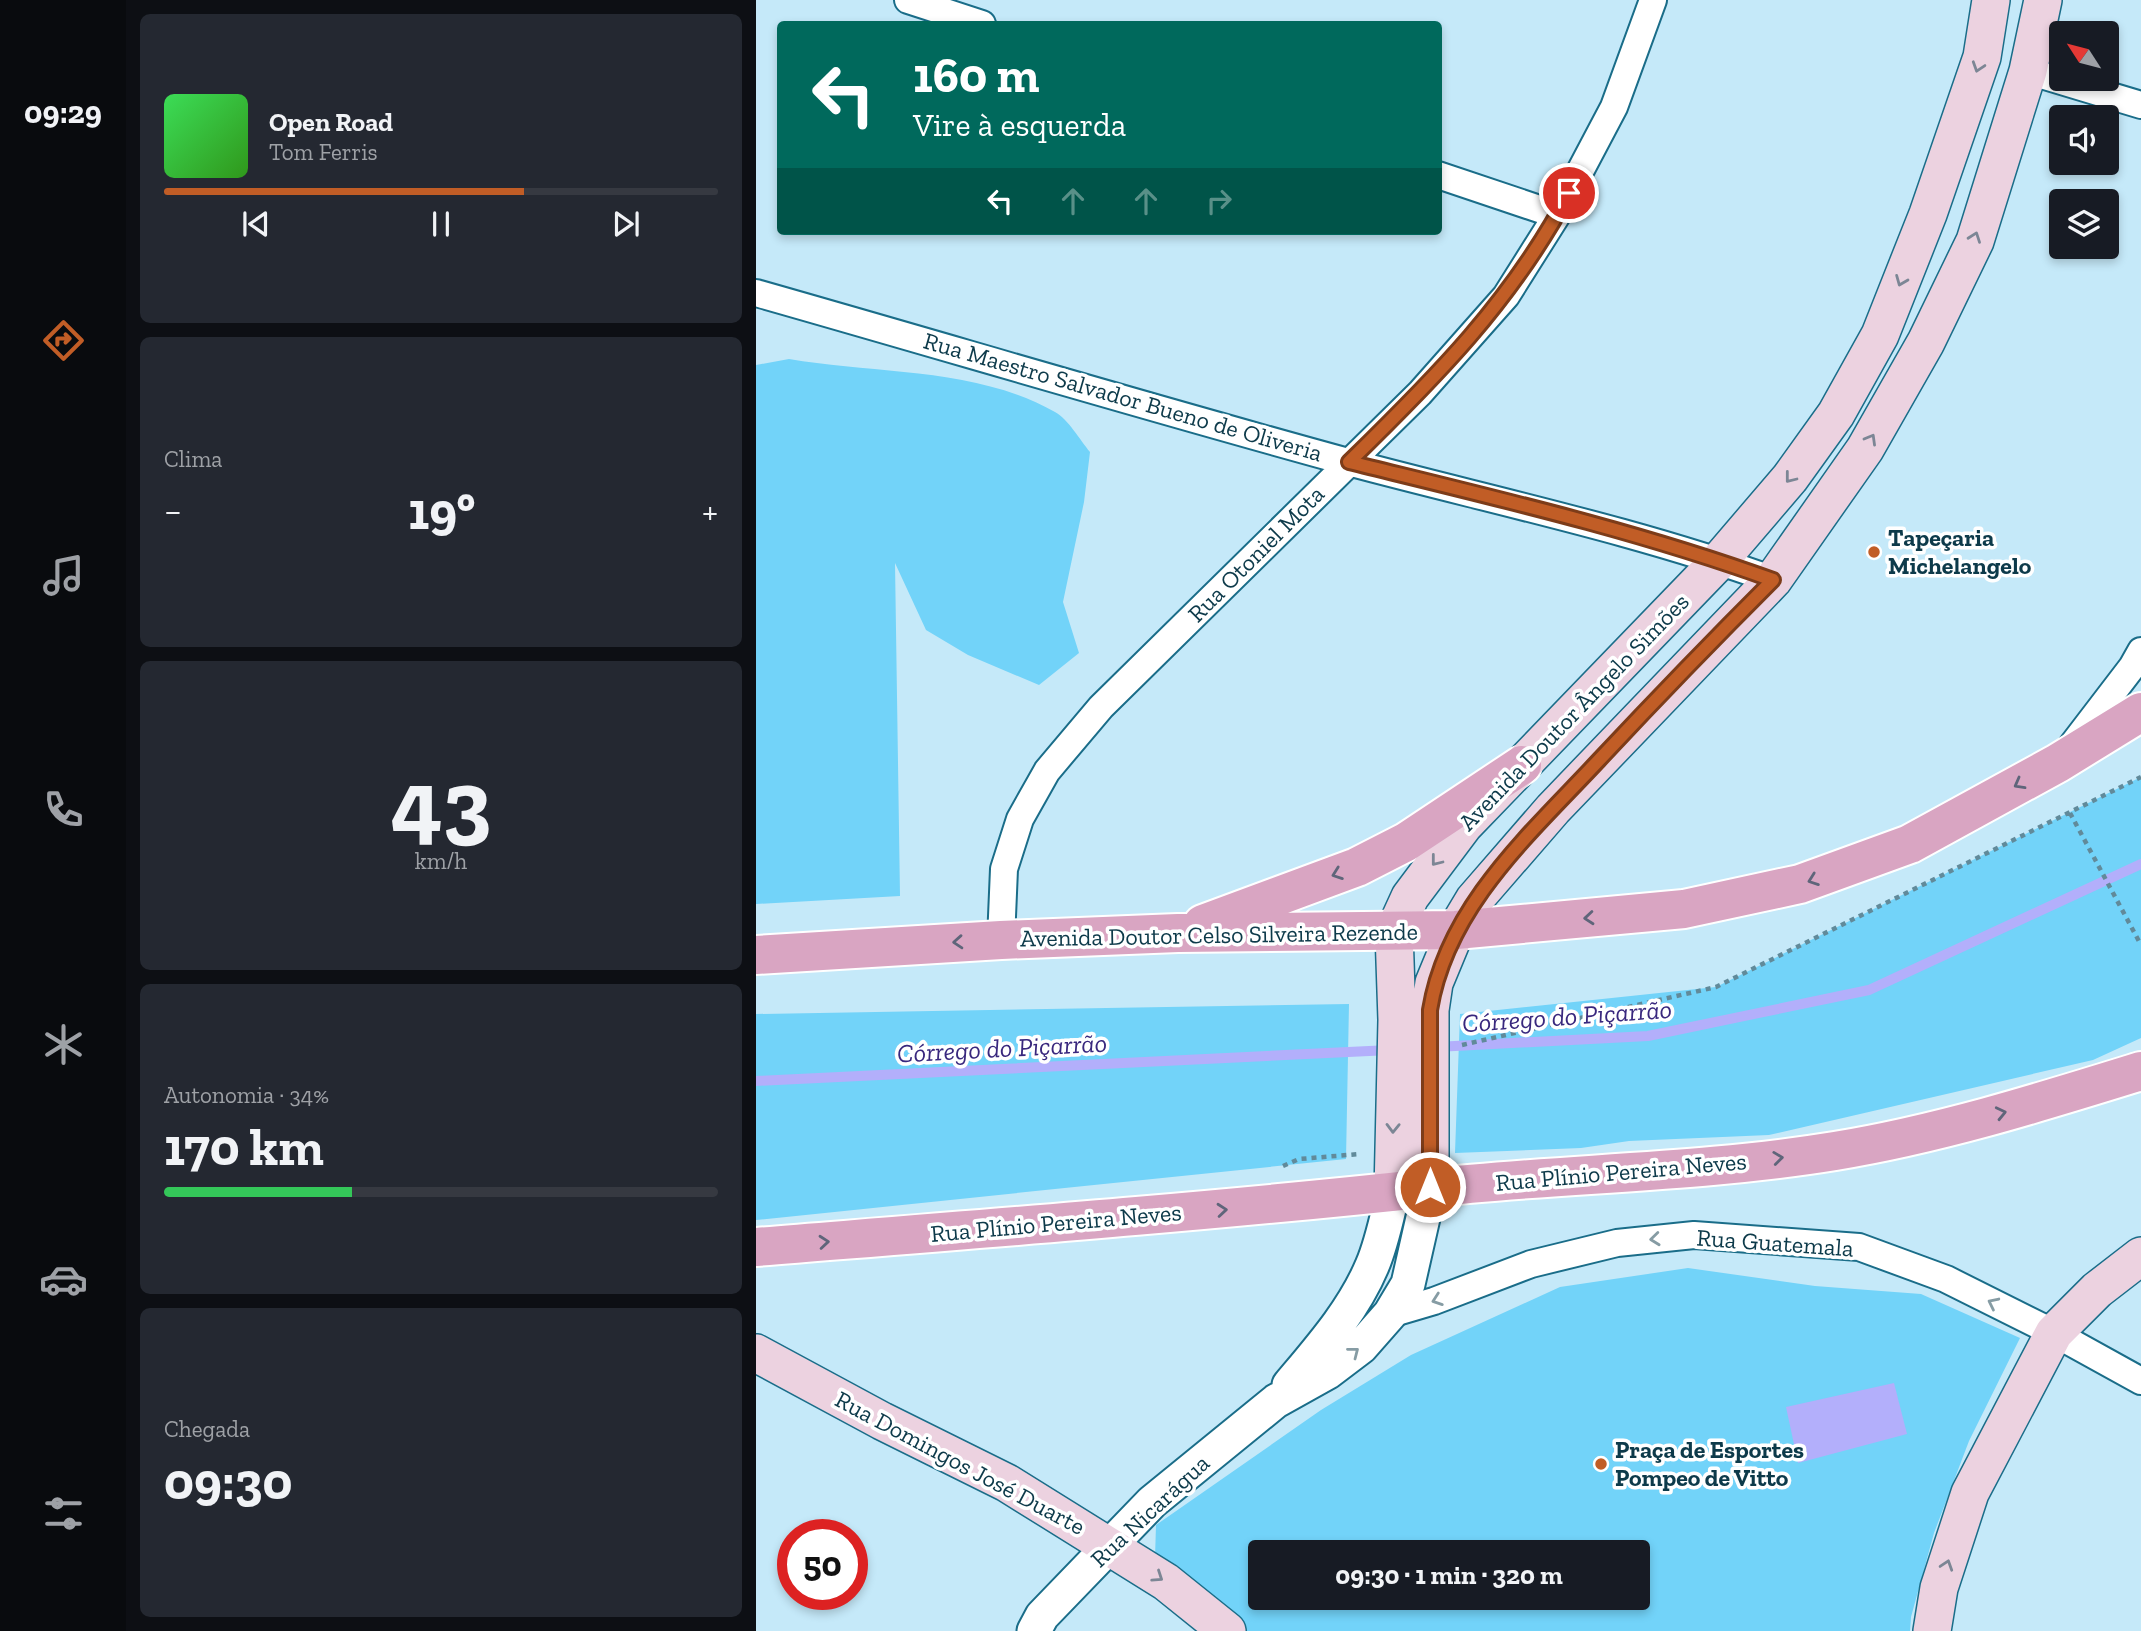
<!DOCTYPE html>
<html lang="pt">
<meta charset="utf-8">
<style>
:root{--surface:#171b24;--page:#242831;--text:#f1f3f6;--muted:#9ea1a6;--line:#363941;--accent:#c15d26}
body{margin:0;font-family:"Zilla Slab",serif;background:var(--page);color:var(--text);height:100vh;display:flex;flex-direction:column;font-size:26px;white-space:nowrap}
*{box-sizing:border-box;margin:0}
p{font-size:23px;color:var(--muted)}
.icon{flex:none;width:38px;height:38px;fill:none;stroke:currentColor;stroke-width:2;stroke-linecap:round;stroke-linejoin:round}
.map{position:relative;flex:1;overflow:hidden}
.details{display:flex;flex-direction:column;gap:14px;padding:14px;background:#0d0f14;width:630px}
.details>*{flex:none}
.hud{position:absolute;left:21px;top:21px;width:665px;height:214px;border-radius:7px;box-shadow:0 4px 10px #0003;background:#00695c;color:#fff;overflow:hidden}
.needle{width:46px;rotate:306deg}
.tools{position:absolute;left:1293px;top:21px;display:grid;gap:14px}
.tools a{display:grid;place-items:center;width:70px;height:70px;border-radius:7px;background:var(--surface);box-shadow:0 4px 10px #0003;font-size:35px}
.speed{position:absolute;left:21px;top:1519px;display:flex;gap:14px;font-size:35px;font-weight:700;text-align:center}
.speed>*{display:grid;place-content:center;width:91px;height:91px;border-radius:50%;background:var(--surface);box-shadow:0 4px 10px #0003;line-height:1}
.speed .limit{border:10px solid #d22;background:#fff;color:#111}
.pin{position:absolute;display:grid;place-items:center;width:60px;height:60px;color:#fff;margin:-30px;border:4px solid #fff;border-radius:50%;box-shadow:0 2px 7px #0007}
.me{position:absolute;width:77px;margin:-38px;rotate:0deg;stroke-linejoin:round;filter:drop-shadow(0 0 5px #0008)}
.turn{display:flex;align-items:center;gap:24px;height:147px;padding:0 21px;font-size:32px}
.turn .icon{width:91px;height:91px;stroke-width:2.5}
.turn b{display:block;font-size:49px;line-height:60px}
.lanes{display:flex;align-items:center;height:66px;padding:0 21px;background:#0003;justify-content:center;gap:35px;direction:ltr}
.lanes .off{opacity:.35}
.big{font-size:52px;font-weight:800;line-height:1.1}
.details .tile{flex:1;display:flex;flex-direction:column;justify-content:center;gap:10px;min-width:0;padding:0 24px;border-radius:10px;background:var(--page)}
.details .dial{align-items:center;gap:0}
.dial b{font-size:91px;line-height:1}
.song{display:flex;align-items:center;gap:21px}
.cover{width:84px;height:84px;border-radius:10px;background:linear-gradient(135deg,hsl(130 70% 55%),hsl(110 70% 35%))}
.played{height:7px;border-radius:4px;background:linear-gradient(90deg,var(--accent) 65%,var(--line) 65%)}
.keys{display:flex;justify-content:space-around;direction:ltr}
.heat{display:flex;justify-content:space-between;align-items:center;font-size:38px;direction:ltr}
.charge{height:10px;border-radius:5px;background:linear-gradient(90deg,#34c759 34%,var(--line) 0)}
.trip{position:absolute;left:492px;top:1540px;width:402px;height:70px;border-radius:7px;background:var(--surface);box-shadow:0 4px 10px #0003;font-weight:800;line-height:70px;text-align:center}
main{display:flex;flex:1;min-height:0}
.tabs{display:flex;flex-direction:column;width:126px;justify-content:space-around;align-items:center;background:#090b0e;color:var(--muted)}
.tabs .icon{width:49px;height:49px}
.tabs .active{color:var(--accent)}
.tabs b{font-size:32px;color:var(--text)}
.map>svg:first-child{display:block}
.green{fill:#72d3f9;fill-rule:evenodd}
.water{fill:#b3affb}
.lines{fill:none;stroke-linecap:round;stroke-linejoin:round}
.stream{stroke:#b3affb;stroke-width:10}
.minor-casing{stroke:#1a6d89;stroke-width:30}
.tertiary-casing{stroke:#1a6d89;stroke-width:37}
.secondary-casing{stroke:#1a6d89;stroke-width:40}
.primary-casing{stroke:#fff;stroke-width:42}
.path{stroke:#618a9a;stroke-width:4.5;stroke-dasharray:5 5;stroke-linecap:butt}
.minor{stroke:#fff;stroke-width:26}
.tertiary{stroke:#fff;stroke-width:33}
.secondary{stroke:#ecd2e0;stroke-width:37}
.primary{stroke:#d9a5c2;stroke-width:38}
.oneway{stroke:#7c8695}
.oneway2{stroke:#5f657a}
.oneway3{stroke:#869ca4}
.route-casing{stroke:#7d3c19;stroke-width:18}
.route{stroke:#c15d26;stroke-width:12}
.poi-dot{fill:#c15d26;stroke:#fff;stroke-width:2.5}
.labels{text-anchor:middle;stroke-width:7;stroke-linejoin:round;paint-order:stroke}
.street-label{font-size:24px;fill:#0d3a4a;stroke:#fff}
.poi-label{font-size:24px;font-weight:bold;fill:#0d3a4a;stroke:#fff;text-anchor:start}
.water-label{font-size:26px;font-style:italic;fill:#39287e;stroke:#fff}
</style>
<main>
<nav class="tabs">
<b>09:29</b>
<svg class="icon active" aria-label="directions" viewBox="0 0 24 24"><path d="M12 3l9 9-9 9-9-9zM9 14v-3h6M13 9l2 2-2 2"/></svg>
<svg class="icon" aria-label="music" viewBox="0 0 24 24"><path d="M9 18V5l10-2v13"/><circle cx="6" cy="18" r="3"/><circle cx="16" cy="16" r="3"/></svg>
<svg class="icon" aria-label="phone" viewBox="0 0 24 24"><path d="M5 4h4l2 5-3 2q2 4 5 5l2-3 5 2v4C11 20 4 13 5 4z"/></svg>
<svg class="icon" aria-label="climate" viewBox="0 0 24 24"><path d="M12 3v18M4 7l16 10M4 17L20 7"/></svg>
<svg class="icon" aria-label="car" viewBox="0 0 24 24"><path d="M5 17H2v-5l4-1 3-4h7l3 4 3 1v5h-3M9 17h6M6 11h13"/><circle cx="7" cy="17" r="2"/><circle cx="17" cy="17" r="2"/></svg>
<svg class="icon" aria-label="filters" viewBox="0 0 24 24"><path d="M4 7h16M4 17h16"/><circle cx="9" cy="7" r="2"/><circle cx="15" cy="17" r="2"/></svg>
</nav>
<section class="details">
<div class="tile">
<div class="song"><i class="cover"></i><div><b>Open Road</b><p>Tom Ferris</p></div></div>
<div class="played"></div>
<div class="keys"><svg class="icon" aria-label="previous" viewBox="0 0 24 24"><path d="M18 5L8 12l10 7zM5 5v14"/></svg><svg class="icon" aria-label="pause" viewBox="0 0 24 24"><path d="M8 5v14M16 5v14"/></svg><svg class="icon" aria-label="next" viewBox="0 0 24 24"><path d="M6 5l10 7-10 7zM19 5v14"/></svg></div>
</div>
<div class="tile"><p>Clima</p>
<div class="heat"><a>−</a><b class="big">19°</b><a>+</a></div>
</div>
<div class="tile dial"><b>43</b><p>km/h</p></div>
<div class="tile"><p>Autonomia · 34%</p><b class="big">170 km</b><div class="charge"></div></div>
<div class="tile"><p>Chegada</p><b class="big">09:30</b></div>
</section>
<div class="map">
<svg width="1385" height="1631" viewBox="0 0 1385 1631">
<rect width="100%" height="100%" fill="#c5e9f9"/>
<path class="green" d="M33 359C119 374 220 367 299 412 312 419 324 440 334 452L328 502 307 602 323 653 283 685 212 655 170 630 139 563 144 896 0 904V365Z
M1385 777V1038L1337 1060 1013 1135 873 1141 825 1148 699 1153 704 1014 960 987Z
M593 1004 590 1159 0 1220V1014Z
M932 1268 1059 1286 1165 1294 1264 1338 1213 1441 1178 1533 1155 1617 1154 1631H487L399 1558 400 1525 565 1410 655 1355 804 1287ZM504 1552H882V1598H504Z"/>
<path class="water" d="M1138 1383 1151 1434 1042 1463 1030 1407Z"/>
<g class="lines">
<path class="stream" d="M680 1047 892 1036 1113 990 1385 864
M0 1081 634 1050"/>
<g class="minor-casing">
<path id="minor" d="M152 0 226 24
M1272 71 1385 105
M682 175 801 215
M0 293C197 349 394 408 592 462 734 500 878 530 1017 580
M1314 748 1376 667 1385 651
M245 940 248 869 264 819 291 771 345 707 664 393 750 296 801 215 858 107 897 0
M634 1314 678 1301 775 1264 861 1243 938 1235 1103 1247 1190 1279 1298 1333 1385 1381"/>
</g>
<g class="tertiary-casing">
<path id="tertiary" d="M533 1385C564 1348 597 1311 616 1266 626 1243 631 1216 637 1192
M278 1631 286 1616 396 1502 520 1401 572 1372 605 1347 634 1314 652 1284 674 1187"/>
</g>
<g class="secondary-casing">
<path id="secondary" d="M674 1187V1010L678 983 700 930 718 900 797 809 1017 580 1109 449 1170 342 1219 241 1272 71 1287 0
M637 1192 641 1020 638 932 654 897 708 825 963 561 1034 478 1080 414 1124 335 1172 214 1226 57 1235 0
M0 1353 126 1421 251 1483 410 1582 471 1631
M1176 1631 1183 1588 1214 1493 1298 1333 1341 1290 1385 1256"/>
</g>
<g class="primary-casing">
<path id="primary" d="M447 924 601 867 650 842 766 765
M0 955 245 940 422 933 700 930 928 909 1044 884 1154 844 1302 763 1385 712
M0 1247C224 1229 449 1212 673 1188 808 1173 944 1173 1079 1151 1183 1134 1285 1102 1385 1071"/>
</g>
<path class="path" d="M1314 813 1385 945
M706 1045 960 987 1385 777
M527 1166 543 1159 604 1154"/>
<use href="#minor" class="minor"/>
<use href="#tertiary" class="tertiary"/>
<use href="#secondary" class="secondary"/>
<use href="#primary" class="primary"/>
</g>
<defs><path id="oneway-chevron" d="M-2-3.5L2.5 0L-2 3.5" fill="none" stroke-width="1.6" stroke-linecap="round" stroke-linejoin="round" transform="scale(1.75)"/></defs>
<g class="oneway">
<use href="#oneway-chevron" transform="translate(1222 67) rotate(108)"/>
<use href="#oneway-chevron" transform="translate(1219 237) rotate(-70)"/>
<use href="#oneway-chevron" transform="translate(1145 281) rotate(112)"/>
<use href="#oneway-chevron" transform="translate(1115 439) rotate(-60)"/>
<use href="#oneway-chevron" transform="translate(1034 478) rotate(128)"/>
<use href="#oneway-chevron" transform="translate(680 861) rotate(128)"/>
<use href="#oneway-chevron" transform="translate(637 1128) rotate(91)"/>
<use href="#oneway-chevron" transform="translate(1191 1565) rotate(-72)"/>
<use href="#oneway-chevron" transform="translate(402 1577) rotate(34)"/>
</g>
<g class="oneway2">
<use href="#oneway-chevron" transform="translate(1263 784) rotate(151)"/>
<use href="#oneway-chevron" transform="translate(581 874) rotate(160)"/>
<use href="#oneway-chevron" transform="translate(1057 880) rotate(160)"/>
<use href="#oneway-chevron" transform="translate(833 918) rotate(175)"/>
<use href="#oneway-chevron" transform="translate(202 942) rotate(176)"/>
<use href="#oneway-chevron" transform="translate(1245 1113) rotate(-13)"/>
<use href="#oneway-chevron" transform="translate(1022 1158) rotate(-7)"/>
<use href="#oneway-chevron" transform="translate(466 1210) rotate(-5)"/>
<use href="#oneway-chevron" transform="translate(68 1242) rotate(-5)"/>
</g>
<g class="oneway3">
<use href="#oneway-chevron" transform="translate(899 1239) rotate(174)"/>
<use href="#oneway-chevron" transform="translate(681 1300) rotate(161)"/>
<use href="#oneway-chevron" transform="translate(1237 1303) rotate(-154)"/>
<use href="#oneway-chevron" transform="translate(598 1352) rotate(-38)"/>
</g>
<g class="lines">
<g class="route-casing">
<path id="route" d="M674 1187V1010C691 906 775 833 843 760 900 699 958 639 1017 580 879 530 735 497 593 462 679 378 756 301 813 193"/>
</g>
<use href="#route" class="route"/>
</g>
<g class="poi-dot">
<circle cx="1118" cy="552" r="7"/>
<circle cx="845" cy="1464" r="7"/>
</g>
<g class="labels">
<g class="street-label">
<text transform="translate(367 397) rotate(16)" y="8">Rua Maestro Salvador Bueno de Oliveria</text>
<text transform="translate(500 554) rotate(-45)" y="8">Rua Otoniel Mota</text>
<text transform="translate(818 712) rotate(-46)" y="8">Avenida Doutor Ângelo Simões</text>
<text transform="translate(463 935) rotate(-1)" y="8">Avenida Doutor Celso Silveira Rezende</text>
<text transform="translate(865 1172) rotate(-5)" y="8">Rua Plínio Pereira Neves</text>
<text transform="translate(300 1223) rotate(-5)" y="8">Rua Plínio Pereira Neves</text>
<text transform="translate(1019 1243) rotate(4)" y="8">Rua Guatemala</text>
<text transform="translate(204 1463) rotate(28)" y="8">Rua Domingos José Duarte</text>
<text transform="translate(394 1511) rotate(-43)" y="8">Rua Nicarágua</text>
</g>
<g class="poi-label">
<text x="1132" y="546">Tapeçaria<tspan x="1132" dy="28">Michelangelo</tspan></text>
<text x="859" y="1458">Praça de Esportes<tspan x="859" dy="28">Pompeo de Vitto</tspan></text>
</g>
<g class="water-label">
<text transform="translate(811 1016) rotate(-4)" y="9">Córrego do Piçarrão</text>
<text transform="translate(246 1048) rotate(-3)" y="9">Córrego do Piçarrão</text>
</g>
</g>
</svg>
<div class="tools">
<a><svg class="needle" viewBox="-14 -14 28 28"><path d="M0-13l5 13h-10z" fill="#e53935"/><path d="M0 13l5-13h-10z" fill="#9ea1a6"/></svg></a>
<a><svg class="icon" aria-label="sound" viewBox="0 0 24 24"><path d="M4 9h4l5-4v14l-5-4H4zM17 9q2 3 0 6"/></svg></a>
<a><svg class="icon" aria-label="layers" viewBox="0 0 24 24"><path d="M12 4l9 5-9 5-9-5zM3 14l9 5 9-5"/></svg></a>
</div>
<div class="speed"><div class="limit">50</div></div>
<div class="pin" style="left:813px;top:193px;background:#d93025"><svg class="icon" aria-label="arrive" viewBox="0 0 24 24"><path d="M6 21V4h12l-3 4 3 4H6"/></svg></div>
<svg class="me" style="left:674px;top:1187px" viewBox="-20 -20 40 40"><circle r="17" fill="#c15d26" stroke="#fff" stroke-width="3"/><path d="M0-11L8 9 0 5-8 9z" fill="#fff"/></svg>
<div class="trip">09:30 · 1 min · 320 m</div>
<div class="hud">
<div class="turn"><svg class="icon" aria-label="left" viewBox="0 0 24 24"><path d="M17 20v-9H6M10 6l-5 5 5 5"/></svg><div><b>160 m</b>Vire à esquerda</div></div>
<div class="lanes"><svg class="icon" aria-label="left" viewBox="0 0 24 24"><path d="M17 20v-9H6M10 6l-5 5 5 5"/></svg><svg class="icon off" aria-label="ahead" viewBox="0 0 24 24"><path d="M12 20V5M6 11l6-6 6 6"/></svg><svg class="icon off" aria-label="ahead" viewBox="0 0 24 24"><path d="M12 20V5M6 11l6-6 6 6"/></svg><svg class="icon off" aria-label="right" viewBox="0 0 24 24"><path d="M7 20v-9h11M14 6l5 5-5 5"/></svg></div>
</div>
</div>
</main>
